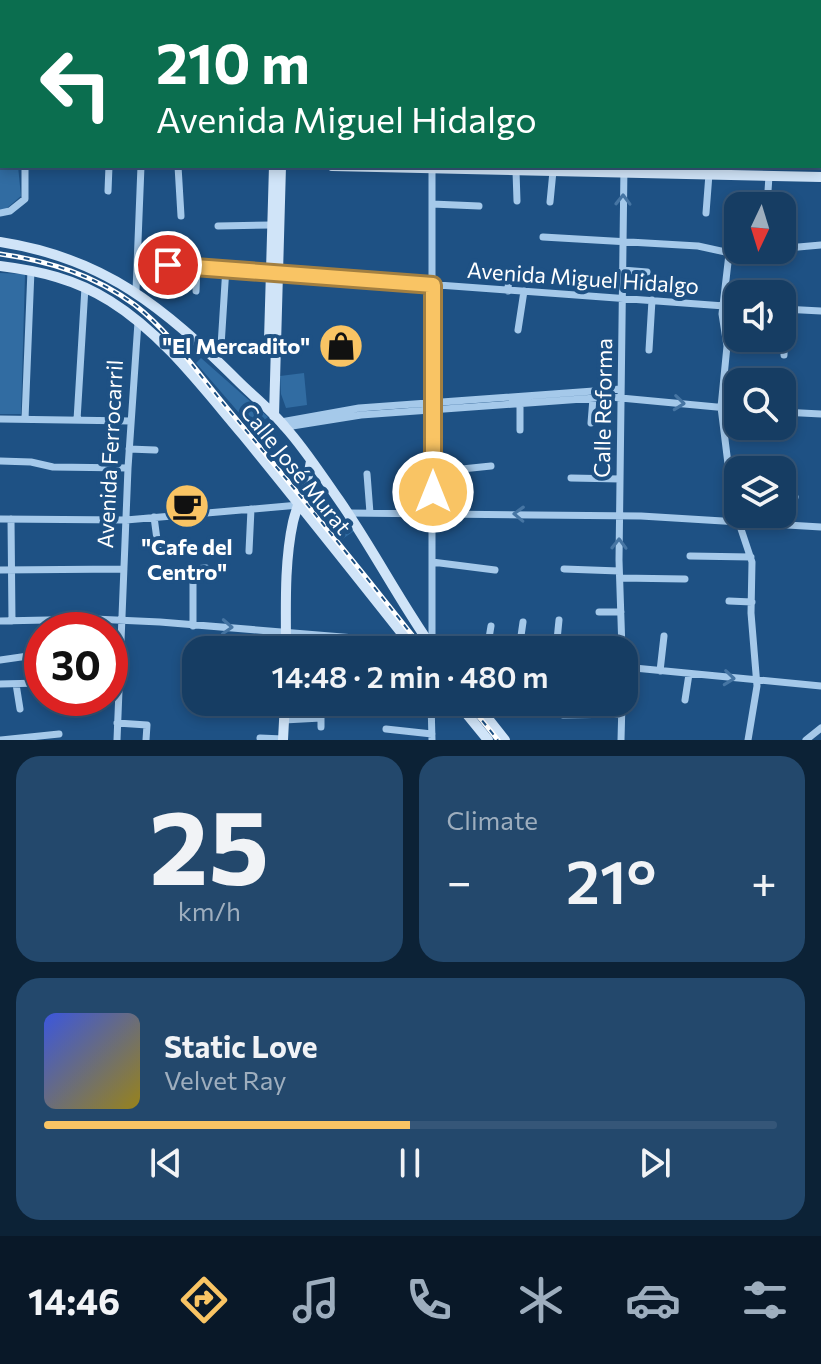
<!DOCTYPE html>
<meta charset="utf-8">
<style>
:root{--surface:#163d63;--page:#23486c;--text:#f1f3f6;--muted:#9eaebe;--line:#355678;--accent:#f9c464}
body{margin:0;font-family:Commissioner,sans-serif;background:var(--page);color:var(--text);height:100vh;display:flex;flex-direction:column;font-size:30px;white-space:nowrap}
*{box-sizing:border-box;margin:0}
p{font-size:26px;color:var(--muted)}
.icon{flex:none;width:44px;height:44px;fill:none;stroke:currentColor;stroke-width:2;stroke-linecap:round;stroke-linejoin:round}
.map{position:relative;height:740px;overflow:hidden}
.panel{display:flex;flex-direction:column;gap:16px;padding:16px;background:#0c2236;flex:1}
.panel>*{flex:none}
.top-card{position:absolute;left:0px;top:0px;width:822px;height:168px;box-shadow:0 4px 12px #0003,0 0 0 2px var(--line);background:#0b6e4f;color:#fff;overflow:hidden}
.needle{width:52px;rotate:184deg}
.buttons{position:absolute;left:724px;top:192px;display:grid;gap:16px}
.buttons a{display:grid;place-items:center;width:72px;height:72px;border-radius:16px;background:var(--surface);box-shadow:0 4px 12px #0003,0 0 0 2px var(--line);font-size:40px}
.speed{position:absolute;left:24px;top:612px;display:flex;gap:16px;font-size:40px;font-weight:700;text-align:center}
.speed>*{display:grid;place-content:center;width:104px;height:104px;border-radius:50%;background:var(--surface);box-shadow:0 4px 12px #0003,0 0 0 2px var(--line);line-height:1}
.speed .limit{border:12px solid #d22;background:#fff;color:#111}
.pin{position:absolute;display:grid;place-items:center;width:68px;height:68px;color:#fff;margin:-34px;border:4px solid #fff;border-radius:50%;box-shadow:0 2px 8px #0007}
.me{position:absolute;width:88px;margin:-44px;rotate:0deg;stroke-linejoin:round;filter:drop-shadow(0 0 6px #0008)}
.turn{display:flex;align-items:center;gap:28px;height:168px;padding:0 24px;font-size:36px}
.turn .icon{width:104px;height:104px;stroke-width:2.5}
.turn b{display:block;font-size:56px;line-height:68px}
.big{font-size:60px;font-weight:600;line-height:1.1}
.panel .widget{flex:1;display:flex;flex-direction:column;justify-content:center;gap:12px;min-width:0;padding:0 28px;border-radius:24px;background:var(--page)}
.panel .dial{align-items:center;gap:0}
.dial b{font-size:104px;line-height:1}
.song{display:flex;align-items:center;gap:24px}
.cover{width:96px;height:96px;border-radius:12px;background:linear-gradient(135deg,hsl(230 70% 55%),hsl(50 70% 35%))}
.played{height:8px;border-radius:4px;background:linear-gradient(90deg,var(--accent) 50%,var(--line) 50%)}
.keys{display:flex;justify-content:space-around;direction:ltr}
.heat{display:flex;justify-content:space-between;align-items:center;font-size:44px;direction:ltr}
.panel .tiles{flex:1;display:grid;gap:16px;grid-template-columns:1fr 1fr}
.widget:last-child{grid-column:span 2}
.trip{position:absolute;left:182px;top:636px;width:456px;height:80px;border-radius:24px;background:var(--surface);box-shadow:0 4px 12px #0003,0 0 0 2px var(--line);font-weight:600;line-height:80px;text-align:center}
.dock{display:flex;height:128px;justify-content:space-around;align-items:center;background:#091828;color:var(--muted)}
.dock .icon{width:56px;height:56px}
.dock .on{color:var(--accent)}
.dock b{font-size:36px;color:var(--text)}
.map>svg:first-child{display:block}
.green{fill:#316ca2}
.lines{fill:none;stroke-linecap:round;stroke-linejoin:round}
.street{stroke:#a5c9ea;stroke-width:7}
.secondary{stroke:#d0e4f8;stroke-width:10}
.rail-casing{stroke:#fff;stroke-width:5}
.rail{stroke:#1e5184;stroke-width:2;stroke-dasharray:6;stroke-linecap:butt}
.oneway{stroke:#4675a3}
.route-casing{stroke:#a27f41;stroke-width:20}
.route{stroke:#f9c464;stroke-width:14}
.labels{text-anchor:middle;stroke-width:8;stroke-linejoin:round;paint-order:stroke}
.street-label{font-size:22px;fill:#fff;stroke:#1e5184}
.poi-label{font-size:22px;font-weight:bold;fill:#fff;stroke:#1e5184;text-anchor:end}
</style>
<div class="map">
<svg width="821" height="740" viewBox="0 0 821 740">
<rect width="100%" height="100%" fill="#1e5184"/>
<path class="green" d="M0 66H2V166H18L21 196 6 209 0 210Z
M0 273 25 274 21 414H0Z
M201 358 268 417 253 429 196 363Z
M304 373 307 405 286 408 281 394 280 376Z
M335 507 354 531 341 540 322 516Z"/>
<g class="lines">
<path class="street" d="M8 0V2
M87 0 114 2
M435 0V2
M625 0V2
M151 2V0
M186 2 187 0
M539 2V1
M820 42H821
M178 166 181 216
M516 171 517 201
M108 191 109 166
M550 202 553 171
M432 204 479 206
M767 206 769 176
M0 213 10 211 25 199V166
M706 213 709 174
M218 226 271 225
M543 237 698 246 739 255
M787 248 821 245
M729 254 722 314 727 346 721 407 729 472 731 519
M139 263 738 307
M622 270 647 272
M136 291 141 166
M196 291 197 266
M508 291 509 272
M783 309 821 311
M518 330 524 291
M221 346 226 267
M649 350 652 300
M784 355V310
M782 412 821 414
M0 419 131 421
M25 419 31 270
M77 420 85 287
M281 422 359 408 621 389
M591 423 593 398
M286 427 361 415 610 397 738 409
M520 430V403
M129 449 155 450
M0 461 31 462 53 467 128 468
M433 472 491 466
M367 474 370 513
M571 478 620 479
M348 513 641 516 821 527
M154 517 158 547
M0 519 126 520 299 505
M11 519 12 621
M738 520 752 562 751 613 757 686 748 740
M788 523 795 497
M249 551 251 509
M690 556 751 557
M432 562 495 570
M564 569 619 571
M0 570 124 569
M620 578 685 579
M729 601 752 602
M599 612H621
M0 621 94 619 160 622 367 639 454 650
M193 626V569L206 568
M432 646V166
M487 650 491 626
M519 650 523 622
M556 650 559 620
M622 650 619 560 624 166
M0 660 42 654
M624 667 821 686
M660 671 664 636
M0 684 40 683
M16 684 20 709
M685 700 689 674
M431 702 432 740
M245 707 285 709
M563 715 622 714
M284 720 321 718V727
M117 723 147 725 146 740
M386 729 432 734
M260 738 283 739
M1 740 59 734
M117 740 128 468 138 322
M621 740 622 702
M806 740 821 728"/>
<path class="secondary" d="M282 2V0
M332 166 821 177
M0 242C105 258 164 308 237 380 253 396 271 410 285 427 305 449 322 476 339 500 373 549 400 602 434 650
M0 266C40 271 75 279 110 301 163 334 203 388 243 435 301 506 358 578 415 650
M269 340 274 166
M274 416 281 166
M286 650C286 609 284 563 293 522 298 501 308 483 311 461
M457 702 488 740
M475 702 505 740
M283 740 285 702"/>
<g class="rail-casing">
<path id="rail" d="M0 254C49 261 94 275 135 305 171 333 199 375 228 409 295 489 360 569 424 650
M467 702 498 740"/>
</g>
<use href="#rail" class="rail"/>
</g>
<defs><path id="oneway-chevron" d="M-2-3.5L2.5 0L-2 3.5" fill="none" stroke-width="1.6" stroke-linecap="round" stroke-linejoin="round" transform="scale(2)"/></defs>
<g class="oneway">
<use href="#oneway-chevron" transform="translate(623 200) rotate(-89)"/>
<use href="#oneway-chevron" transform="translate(679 403) rotate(6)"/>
<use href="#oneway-chevron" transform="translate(519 514) rotate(-178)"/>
<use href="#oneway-chevron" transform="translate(619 544) rotate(-89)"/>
<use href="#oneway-chevron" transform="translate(227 627) rotate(3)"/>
<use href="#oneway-chevron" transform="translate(729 678) rotate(6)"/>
</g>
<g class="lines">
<g class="route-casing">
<path id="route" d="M168 265 433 285V492"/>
</g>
<use href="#route" class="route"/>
</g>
<defs>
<g id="shop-disc" transform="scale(2.3)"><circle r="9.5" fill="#f9c464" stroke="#1e5184"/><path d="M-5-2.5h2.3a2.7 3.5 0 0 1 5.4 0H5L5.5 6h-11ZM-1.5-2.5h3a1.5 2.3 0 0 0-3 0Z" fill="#111"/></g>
<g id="cafe-disc" transform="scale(2.3)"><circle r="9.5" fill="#f9c464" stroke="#1e5184"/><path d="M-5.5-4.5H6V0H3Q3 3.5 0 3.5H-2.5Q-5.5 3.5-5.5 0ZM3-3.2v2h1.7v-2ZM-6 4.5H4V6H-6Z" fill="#111"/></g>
</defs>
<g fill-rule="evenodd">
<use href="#shop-disc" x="341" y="346"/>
<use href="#cafe-disc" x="187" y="506"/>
</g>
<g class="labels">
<g class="street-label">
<text transform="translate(583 278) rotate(4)" y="8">Avenida Miguel Hidalgo</text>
<text transform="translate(603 408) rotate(-89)" y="8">Calle Reforma</text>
<text transform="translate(110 454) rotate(-87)" y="8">Avenida Ferrocarril</text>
<text transform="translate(296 469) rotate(51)" y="8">Calle José Murat</text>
</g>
<g class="poi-label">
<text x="310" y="354">"El Mercadito"</text>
<text x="187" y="555" text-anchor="middle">"Cafe del<tspan x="187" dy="25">Centro"</tspan></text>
</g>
</g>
</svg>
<div class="buttons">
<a><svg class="needle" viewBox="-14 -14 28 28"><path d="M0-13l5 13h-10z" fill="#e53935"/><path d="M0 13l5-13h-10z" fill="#9eaebe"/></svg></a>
<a><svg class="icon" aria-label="sound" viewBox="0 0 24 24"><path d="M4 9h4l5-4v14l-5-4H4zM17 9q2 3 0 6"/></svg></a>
<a><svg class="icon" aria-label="search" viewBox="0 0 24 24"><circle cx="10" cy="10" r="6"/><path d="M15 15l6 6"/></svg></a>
<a><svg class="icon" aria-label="layers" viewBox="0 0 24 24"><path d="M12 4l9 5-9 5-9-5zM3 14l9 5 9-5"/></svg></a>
</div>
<div class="speed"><div class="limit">30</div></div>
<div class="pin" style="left:168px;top:265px;background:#d93025"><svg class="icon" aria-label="arrive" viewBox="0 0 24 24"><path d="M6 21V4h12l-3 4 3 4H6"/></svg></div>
<svg class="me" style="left:433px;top:492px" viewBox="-20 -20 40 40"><circle r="17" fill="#f9c464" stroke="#fff" stroke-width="3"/><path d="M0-11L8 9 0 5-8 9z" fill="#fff"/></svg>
<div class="trip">14:48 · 2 min · 480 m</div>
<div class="top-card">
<div class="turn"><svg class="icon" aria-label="left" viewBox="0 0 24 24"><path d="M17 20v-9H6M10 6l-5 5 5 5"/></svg><div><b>210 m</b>Avenida Miguel Hidalgo</div></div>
</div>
</div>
<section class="panel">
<div class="tiles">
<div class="widget dial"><b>25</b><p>km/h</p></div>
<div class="widget"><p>Climate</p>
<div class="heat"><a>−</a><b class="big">21°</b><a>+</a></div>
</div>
<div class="widget">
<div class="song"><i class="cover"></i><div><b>Static Love</b><p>Velvet Ray</p></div></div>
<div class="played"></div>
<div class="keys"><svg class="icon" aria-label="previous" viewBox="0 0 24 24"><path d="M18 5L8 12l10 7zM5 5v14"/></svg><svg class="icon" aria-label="pause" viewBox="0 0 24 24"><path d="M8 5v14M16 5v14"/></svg><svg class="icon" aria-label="next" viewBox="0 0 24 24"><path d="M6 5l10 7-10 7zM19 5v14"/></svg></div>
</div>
</div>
</section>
<nav class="dock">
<b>14:46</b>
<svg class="icon on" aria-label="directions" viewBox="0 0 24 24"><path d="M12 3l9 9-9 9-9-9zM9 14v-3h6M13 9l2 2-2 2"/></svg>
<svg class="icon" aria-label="music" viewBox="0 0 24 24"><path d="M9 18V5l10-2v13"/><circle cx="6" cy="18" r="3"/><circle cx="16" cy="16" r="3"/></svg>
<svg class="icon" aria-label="phone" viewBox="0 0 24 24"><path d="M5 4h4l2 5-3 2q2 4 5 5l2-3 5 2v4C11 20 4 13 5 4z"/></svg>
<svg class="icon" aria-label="climate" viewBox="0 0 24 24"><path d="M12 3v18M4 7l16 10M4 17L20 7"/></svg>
<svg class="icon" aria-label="car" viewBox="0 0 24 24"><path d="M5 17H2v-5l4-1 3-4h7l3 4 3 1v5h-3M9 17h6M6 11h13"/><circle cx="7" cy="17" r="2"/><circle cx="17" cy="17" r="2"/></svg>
<svg class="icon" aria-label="filters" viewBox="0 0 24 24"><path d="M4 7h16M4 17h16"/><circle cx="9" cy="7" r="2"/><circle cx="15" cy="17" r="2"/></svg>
</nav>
